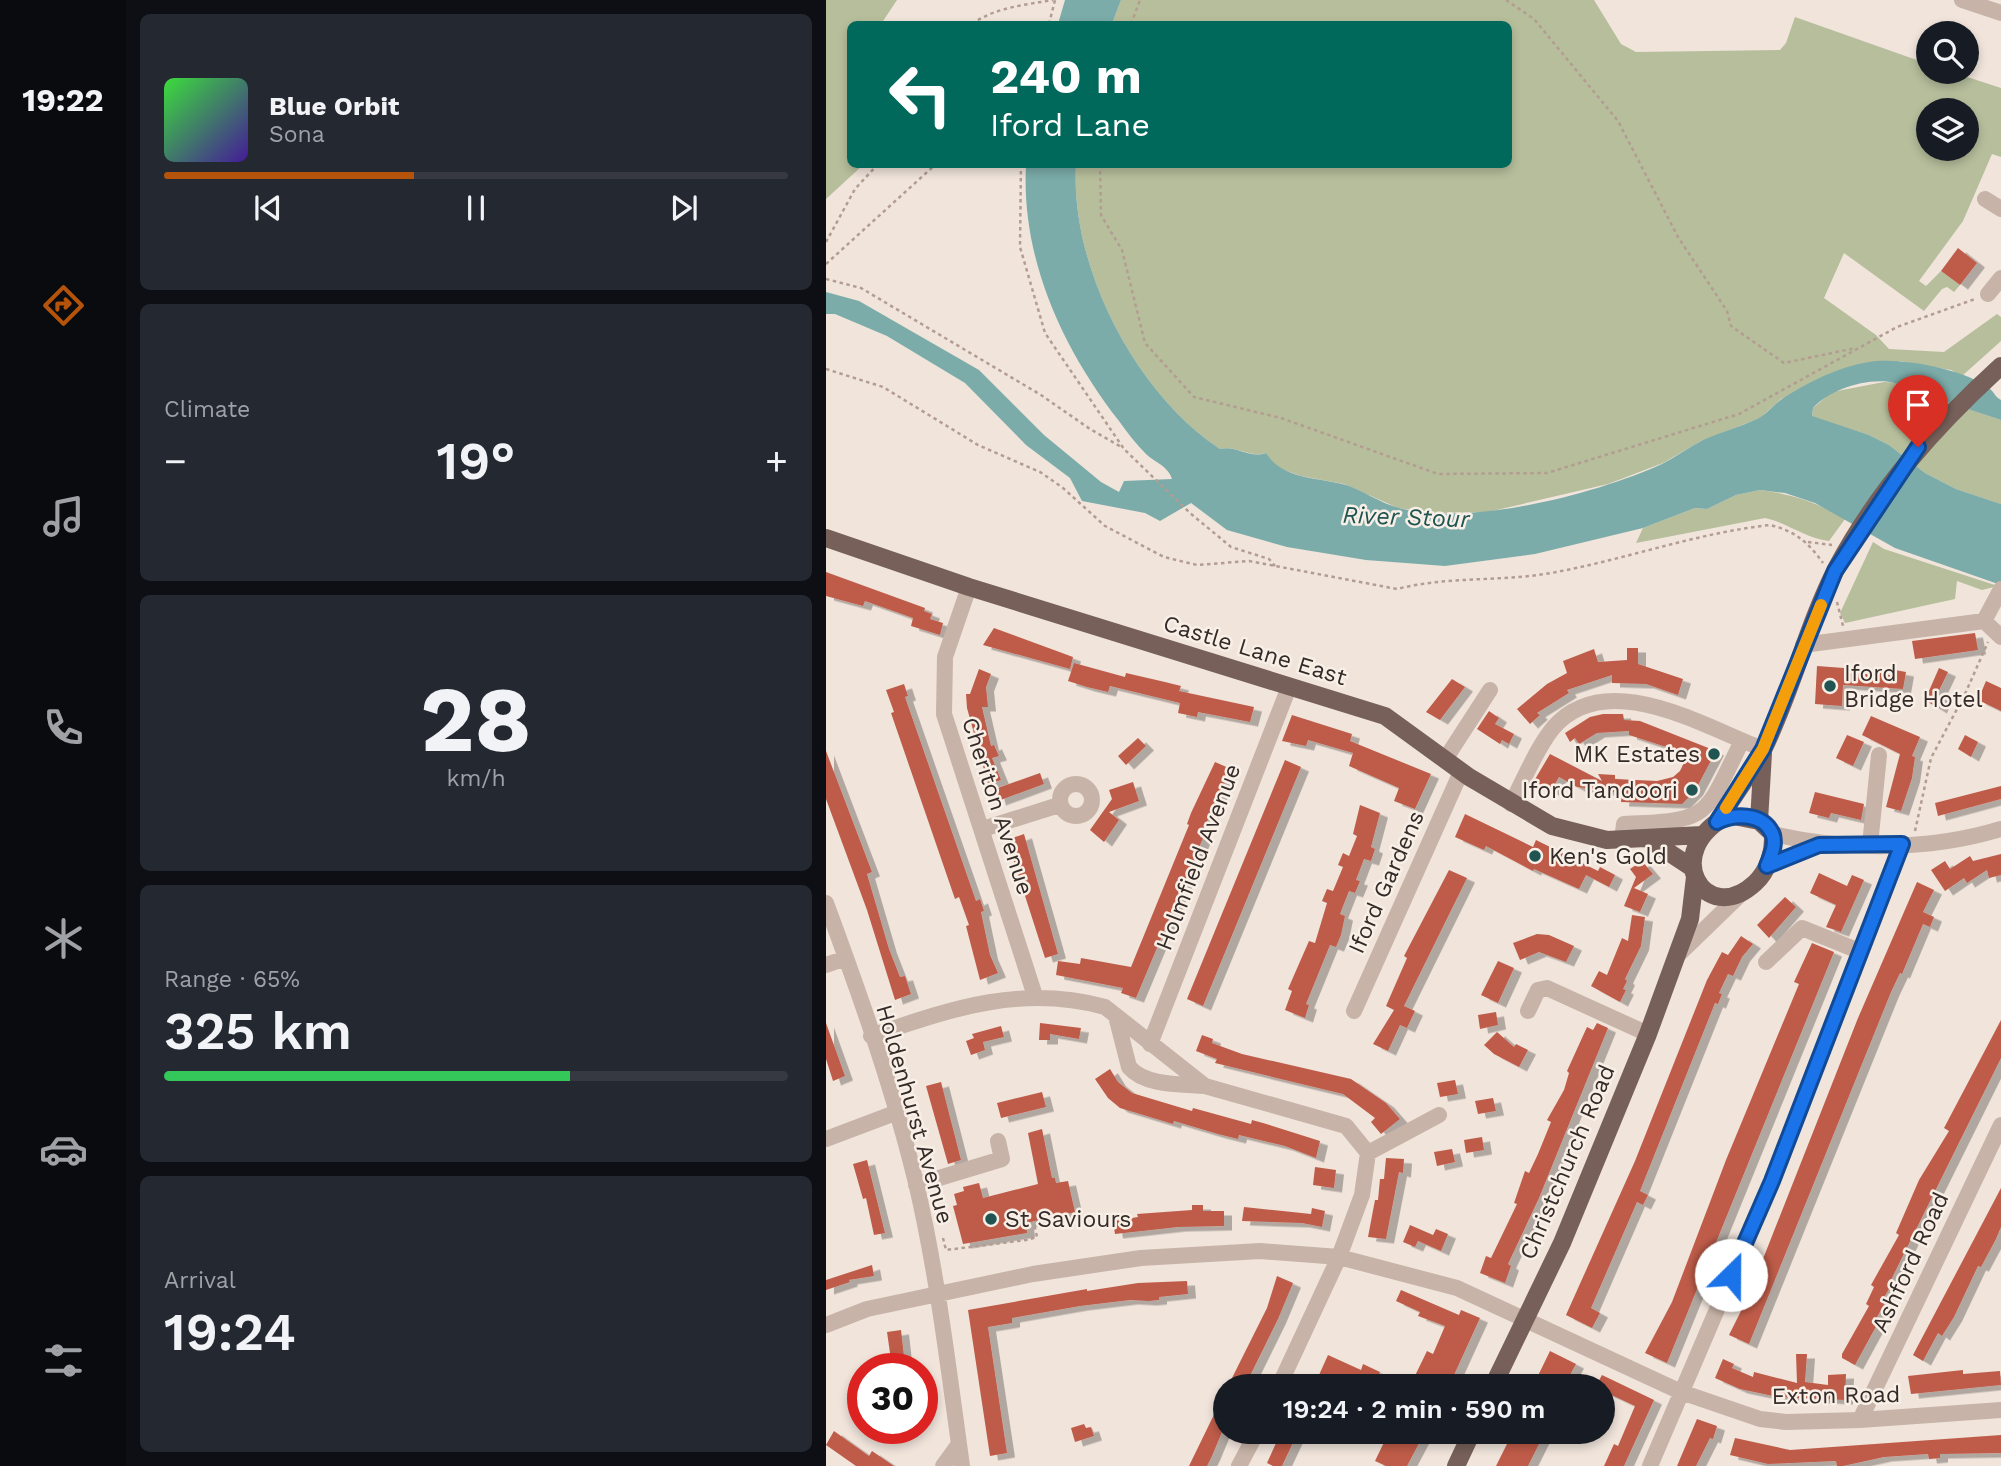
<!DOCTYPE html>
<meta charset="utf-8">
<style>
:root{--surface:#171b24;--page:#242831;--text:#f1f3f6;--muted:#9ea1a6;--line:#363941;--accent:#b45309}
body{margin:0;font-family:"Work Sans",sans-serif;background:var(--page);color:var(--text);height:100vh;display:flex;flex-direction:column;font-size:26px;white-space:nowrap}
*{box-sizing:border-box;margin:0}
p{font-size:23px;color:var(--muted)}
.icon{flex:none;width:38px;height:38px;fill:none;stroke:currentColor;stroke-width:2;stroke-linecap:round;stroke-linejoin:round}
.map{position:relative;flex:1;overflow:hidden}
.panel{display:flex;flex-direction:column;gap:14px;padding:14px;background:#0d0f14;width:700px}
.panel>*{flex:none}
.hud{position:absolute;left:21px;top:21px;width:665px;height:147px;border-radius:10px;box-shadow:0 4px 10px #0003;background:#00695c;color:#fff;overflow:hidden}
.buttons{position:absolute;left:1090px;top:21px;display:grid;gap:14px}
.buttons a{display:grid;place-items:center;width:63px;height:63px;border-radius:50%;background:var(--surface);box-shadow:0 4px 10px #0003;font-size:35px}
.speed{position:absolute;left:21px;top:1353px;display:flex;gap:14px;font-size:35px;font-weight:700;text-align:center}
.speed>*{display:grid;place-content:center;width:91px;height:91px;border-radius:50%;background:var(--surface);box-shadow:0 4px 10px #0003;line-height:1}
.speed .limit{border:10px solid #d22;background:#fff;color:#111}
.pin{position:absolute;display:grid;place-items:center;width:60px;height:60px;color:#fff;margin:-72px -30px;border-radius:50% 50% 50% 0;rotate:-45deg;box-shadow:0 0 7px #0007}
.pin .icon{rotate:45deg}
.me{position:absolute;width:77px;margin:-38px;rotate:23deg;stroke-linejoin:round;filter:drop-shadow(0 0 5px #0008)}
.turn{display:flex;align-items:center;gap:24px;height:147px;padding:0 28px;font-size:32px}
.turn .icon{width:91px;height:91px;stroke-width:2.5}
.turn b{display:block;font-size:49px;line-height:60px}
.big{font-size:52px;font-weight:600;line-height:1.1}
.panel .widget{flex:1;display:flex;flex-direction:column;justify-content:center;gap:10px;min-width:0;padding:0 24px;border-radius:10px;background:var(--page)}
.panel .dial{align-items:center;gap:0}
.dial b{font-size:91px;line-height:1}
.song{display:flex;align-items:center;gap:21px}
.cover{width:84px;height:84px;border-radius:10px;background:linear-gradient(135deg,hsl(120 70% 55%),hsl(260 70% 35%))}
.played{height:7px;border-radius:4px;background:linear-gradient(90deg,var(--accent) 40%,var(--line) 40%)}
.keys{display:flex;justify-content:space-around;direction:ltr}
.heat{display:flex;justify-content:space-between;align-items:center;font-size:38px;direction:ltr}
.charge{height:10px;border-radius:5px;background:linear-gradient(90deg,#34c759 65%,var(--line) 0)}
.trip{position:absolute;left:387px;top:1374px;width:402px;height:70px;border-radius:35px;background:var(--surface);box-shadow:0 4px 10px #0003;font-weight:600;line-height:70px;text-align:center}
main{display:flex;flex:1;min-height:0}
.tabs{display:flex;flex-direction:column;width:126px;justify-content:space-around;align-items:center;background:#090b0e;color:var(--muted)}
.tabs .icon{width:49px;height:49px}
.tabs .active{color:var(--accent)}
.tabs b{font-size:32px;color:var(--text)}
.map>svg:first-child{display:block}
.green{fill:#b6be9c;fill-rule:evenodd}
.water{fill:#7baca9}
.building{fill:#bf5c4a;filter:url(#shadow)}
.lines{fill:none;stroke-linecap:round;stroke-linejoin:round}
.path{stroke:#b39d92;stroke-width:2.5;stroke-dasharray:3.5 3.5;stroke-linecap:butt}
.minor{stroke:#c7b3a7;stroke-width:16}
.major{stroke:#766059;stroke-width:18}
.route-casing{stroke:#114b97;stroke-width:18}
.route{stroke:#1a73e8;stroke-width:12}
.slow{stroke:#f59e0b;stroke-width:12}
.poi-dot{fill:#1f5452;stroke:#f8efe7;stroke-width:2.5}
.labels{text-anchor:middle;stroke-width:5;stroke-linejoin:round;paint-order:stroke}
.street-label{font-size:23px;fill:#342a27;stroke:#f8efe7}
.poi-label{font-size:23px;fill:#342a27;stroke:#f8efe7;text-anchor:start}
.water-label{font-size:24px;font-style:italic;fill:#1f5452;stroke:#f8efe7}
</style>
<main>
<nav class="tabs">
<b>19:22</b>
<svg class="icon active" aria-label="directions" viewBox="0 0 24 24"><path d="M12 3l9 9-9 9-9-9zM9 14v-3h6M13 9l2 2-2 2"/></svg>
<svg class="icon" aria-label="music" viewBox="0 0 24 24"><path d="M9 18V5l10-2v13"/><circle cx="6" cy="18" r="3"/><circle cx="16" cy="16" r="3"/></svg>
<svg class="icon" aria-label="phone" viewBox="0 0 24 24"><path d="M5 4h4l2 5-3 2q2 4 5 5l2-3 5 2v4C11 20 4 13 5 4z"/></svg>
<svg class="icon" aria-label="climate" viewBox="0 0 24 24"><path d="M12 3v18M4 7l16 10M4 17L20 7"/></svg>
<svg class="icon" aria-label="car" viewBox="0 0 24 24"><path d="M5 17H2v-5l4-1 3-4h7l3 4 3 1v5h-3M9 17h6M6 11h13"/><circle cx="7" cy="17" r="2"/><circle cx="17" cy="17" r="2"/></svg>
<svg class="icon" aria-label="filters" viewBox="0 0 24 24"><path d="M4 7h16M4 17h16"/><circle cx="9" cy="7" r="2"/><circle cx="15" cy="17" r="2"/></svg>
</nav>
<section class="panel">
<div class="widget">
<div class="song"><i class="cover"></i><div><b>Blue Orbit</b><p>Sona</p></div></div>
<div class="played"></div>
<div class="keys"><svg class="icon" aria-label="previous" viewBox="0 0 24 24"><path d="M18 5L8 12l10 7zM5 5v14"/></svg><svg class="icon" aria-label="pause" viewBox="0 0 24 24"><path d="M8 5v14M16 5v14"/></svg><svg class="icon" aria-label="next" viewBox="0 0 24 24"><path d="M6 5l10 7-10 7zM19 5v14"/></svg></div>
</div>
<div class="widget"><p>Climate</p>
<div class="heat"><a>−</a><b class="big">19°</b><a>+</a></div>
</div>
<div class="widget dial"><b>28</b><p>km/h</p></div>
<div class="widget"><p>Range · 65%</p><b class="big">325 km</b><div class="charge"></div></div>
<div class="widget"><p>Arrival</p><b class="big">19:24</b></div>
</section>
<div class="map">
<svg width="1175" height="1466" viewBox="0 0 1175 1466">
<defs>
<filter id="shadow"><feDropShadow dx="8" dy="4.5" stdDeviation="0" flood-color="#0004"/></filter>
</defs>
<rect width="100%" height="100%" fill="#f0e4db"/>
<path class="green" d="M0 0H71L55 24H24V164L37 165 0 199Z
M295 0H768L795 44 810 52 954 50 960 43 969 17 1102 64V72H1126L1175 88V157L1166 154 1137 221 1093 281 1100 286 1115 271 1134 285 1128 292 1121 287 1116 289 1098 311 1018 253 998 298 1050 335 1063 349 1118 352 1171 314 1175 317V341L1136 376 1125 370 1074 361 955 399 934 418 875 441 837 463 782 484 662 512 608 513 572 508 518 484 475 476 447 466 440 453C423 458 411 445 394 449 309 393 244 266 250 165L682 164V24H286ZM1102 110H1141V149H1102Z
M1058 382 1076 383 1085 390 1175 420V504L1130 489 1099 473 1063 445 1043 435 986 417 987 408 1006 392Z
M934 490C965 494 992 502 1019 519L1003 541C979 538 962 523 939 518L810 543 817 528 869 508 881 509 910 495Z
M1047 542 1058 549 1172 586 1156 590 1131 581 1129 599 1019 623 1014 613Z"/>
<path class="water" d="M239 0H295L286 24H232Z
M200 165H250C244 266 309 393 394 449 411 445 423 459 440 453 457 480 492 477 520 485 538 491 554 503 573 508 644 527 770 494 836 464 850 457 863 447 877 440 895 432 914 427 931 419 941 414 947 405 956 399 982 382 1012 367 1043 362 1074 357 1139 369 1164 389 1169 393 1169 397 1175 400V420L1084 390C1059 371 1007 386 987 408L986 416 1043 435 1063 445 1099 473 1130 489 1175 504V585L1069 548 989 503 959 493 934 490 910 495 881 509 869 508 817 528 709 554 619 566 540 560 461 547 401 530 365 503 334 521 319 513 256 501 244 478 200 445 139 383 61 336 9 314H0V292L33 301 153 370 218 435 275 482 293 492 298 481 346 479C342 466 330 463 320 454 310 444 301 432 293 421 236 348 195 258 200 165Z"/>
<path class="building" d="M1132 248 1151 263 1134 285 1115 271Z
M0 572 99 608 98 611 106 614 104 619 117 623 114 635 85 626 87 618 39 601 37 606 0 596Z
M168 628 247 657 244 669 157 645Z
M1149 633 1152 650 1089 659 1086 641Z
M801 648H812V664L857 679 852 695 820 684 786 683V675L741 690 743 693 711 713 714 715 704 724 691 709 721 684 741 673 737 661 768 649 772 662 801 660Z
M248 663 299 677 300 673 339 682 355 686 353 691 428 707 424 722 372 712 371 717 352 713 354 703 284 686 282 692 261 687 242 681Z
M991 666 1018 668V672L1050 675V672L1068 676 1069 670 1080 672 1077 689 1017 685 1016 706 989 704Z
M1113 668 1122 672 1111 695 1117 698 1113 709 1099 700Z
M153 669 165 674 160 687 162 707H156L165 746 168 745 173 756 166 758 175 780 162 784 141 708 140 694H144Z
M626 679 639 687 614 720 600 712Z
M1160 681 1175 688V711L1152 700Z
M78 684 82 696 79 697 150 901 154 899 158 911 155 912 164 955 172 973 154 980 140 926 143 925 133 897 129 899 65 713 68 712 60 690Z
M663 711 673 718 669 724 688 734 683 744 676 740 674 744 651 729Z
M777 714H797L798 720 814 721 890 751 869 791 856 804 795 802 796 793 751 787 733 777 725 791 708 781 724 754 776 781 772 774 789 775V779L831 781 847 777 854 771 862 754 803 735V731L771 733 753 744 749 738 744 742 739 733 764 717Z
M466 715 526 734 524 741 605 774 589 809 568 801 573 788 523 766 527 753 482 740 480 746 456 741Z
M1045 716 1094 737 1086 756 1089 757 1086 778 1075 811 1060 807 1074 754 1036 735Z
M1021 735 1038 742 1027 766 1010 758Z
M1139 735 1152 742 1145 757 1132 749Z
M312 738 320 746 300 765 292 756Z
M0 751 46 872 41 874 63 949 74 977 79 976 85 994 69 1000 41 910 0 799Z
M459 760 475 767 377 1006 361 999Z
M389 762 405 769 374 837 377 838 310 998 295 993 297 988 230 975 232 961 254 964 255 958 305 967 363 825 361 824 365 813Z
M214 773 218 784 172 801 169 789Z
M307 782 313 801 283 812 293 820 278 842 264 830 286 799 283 790Z
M1175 786V799L1112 816 1109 803Z
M989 792 1038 804 1035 820 1005 813 1003 818 983 813Z
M534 805 554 813 545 847 549 849 545 861 538 859 530 880 534 881 529 893 523 891 514 914 519 916 515 935 510 947 504 945 480 1004 483 1005 479 1018 459 1010 466 991 462 989 483 941 489 943 501 903 496 901 501 889 507 891 517 867 512 865 517 853 523 856 531 836 527 834Z
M639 814 707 847 710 840 772 871 774 867 789 875 783 887 760 875 753 889 708 869 707 871 660 846 658 850 629 837Z
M198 834 232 954 219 958 181 840Z
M1175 854V875L1163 878 1161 870 1141 883 1138 878 1119 891 1105 870 1119 861 1124 869 1144 856 1147 861Z
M816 861 827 874 808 888 822 894 814 912 798 906 810 877 804 869Z
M623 870 641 878 578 1006 589 1011 581 1028 574 1025 562 1051 547 1044 568 1010 560 1006 581 958 578 956Z
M993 873 1021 886 1026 875 1038 880 1015 932 1000 927 1010 905 984 893Z
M1091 882 1108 890 1097 912 1108 917 1104 927 1097 924 1076 974 1074 973 1065 992 923 1344 903 1335 922 1297 1032 1018Z
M959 897 970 907 943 938 931 925Z
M806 915 819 917 815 946 799 979 801 981 797 989 800 990 794 1002 765 986 773 971 781 975 796 938 802 941Z
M711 934 723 935 748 946 740 962 713 952 694 960 687 943Z
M915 936 927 944 916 957 907 976 902 974 893 993 896 994 892 1004 889 1003 814 1191 822 1195 817 1205 811 1202 765 1308 774 1313 766 1328 740 1315 809 1161 881 980 896 952 902 955Z
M986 943 1008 952 841 1363 819 1353 846 1302 900 1160 973 984 968 982Z
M672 961 688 968 672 1003 655 995Z
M670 1012 672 1025 654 1029 652 1015Z
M1175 1020V1058L1064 1282 1066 1284 1057 1299 1060 1301 1050 1319 1053 1321 1029 1365 1016 1358V1354L1043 1306 1040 1304 1048 1287 1045 1285 1073 1235 1070 1233 1093 1180 1123 1131 1118 1128Z
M0 1023 19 1076 7 1081 0 1059Z
M214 1023 255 1028 253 1039 224 1034V1040H213Z
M771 1023 782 1028 713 1198 682 1264 685 1266 679 1283 654 1273 660 1256 665 1258 691 1204 688 1203 699 1171 703 1173 712 1154 725 1122 721 1120 738 1090 743 1073 741 1071 761 1027 767 1030Z
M175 1026 178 1037 157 1042 159 1050 145 1055 140 1041 148 1038 146 1034Z
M671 1032 688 1047 690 1044 702 1050 693 1067 668 1054 658 1045Z
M376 1035 387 1039 386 1043 416 1054 525 1079 560 1103 574 1119 555 1134 545 1122 549 1118 517 1094 389 1063 391 1059 370 1051Z
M284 1069 292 1082 306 1093 366 1111 367 1108 425 1124 426 1120 437 1123 494 1141 490 1158 459 1146 413 1135 412 1139 392 1134 348 1121 347 1124 294 1108 282 1098 269 1079Z
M629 1080 632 1094 614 1097 611 1083Z
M115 1082 135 1160 122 1164 100 1086Z
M216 1092 220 1107 175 1118 171 1103Z
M667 1098 670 1111 652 1114 649 1101Z
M216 1129 226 1178H229L230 1183 242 1181 249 1212 200 1223 201 1233 137 1244 127 1206 131 1205 128 1194 138 1191 137 1187 153 1183 157 1198 212 1184 202 1133Z
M656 1137 658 1150 640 1153 638 1140Z
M626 1149 629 1162 611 1166 608 1152Z
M560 1158 578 1159 577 1173 573 1172 560 1239 542 1237 549 1200H552L554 1179H558Z
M41 1160 59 1233 48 1235 40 1198 37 1199 27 1164Z
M489 1167 510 1170 508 1188 487 1185Z
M1175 1188V1227L1170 1239 1155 1267 1152 1266 1128 1317 1116 1336 1112 1333 1097 1361 1087 1355Z
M366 1205H377V1211H398V1226L352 1227 289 1234 287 1221 312 1217 311 1214 366 1210Z
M418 1207 485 1214 486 1208 499 1211 496 1227 476 1223 416 1221Z
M584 1225 607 1235 610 1229 622 1234 615 1251 592 1241 589 1247 577 1242Z
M46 1265 48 1276 23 1280 24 1282 0 1290V1280Z
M451 1276 467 1283 452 1319 419 1386H402L441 1308Z
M361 1281 362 1294 333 1297V1300L323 1301 304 1300 254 1306 186 1318V1323L162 1327 181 1453 164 1456 142 1310 261 1289V1291L312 1283Z
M575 1290 633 1315 635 1310 654 1318 623 1386H584L601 1351 607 1354 619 1326 592 1316 594 1312 570 1301Z
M75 1330 79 1365 66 1367 61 1332Z
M724 1351 750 1364 738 1386H707Z
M970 1354H981L979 1382 1002 1385V1375L1020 1374 1019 1400 952 1397 914 1389 889 1378 897 1359 908 1364 906 1368 927 1377 928 1372 971 1383Z
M502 1355 535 1370 537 1364 554 1372 548 1386H501L504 1380 493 1375Z
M1137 1370V1374L1174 1371 1175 1385 1085 1394 1082 1376Z
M776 1375 828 1400 798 1466H778L788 1444 792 1446 809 1406 777 1391V1386H770Z
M399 1392V1425L386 1456 381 1466H363Z
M871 1419 891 1426 887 1439 884 1438 870 1466H851Z
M258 1424 260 1428 265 1427 268 1436 249 1442 245 1428Z
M8 1431 43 1456 46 1451 68 1466H30L0 1445Z
M455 1432H472L456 1466H447L441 1463Z
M563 1432H599L581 1466H560L549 1461Z
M687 1432H719L702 1466H670Z
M1175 1435V1453L1114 1454V1458L1103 1459 1102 1454 1058 1457 1017 1466H1011L1010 1461 942 1464 904 1455 909 1438 964 1450Z"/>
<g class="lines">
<path class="path" d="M680 0 708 19 792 121 852 237 901 311 905 326 958 363 1030 348
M146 24C170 7 199 5 227 0
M223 24 229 0
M305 24 314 0
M195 164 194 247 219 333 298 449 364 513 405 547 443 559 449 566
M274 164 275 215 296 250 319 343 368 397 455 418 612 474 721 473 913 414 1071 327 1149 299
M0 242 29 189 52 164
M0 264 110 164
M0 279 35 288 215 395 264 429 297 448
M0 369 57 387 152 445 214 472 237 488 279 526 338 557 371 565 423 561 571 589C621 576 674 582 725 573 798 560 870 533 944 525 969 531 982 542 997 563
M982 542 1006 545
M1011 602 1017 626
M1089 831 1105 758 1139 694 1162 642
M117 1238 120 1250 200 1240 211 1237 208 1224 224 1221"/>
<path class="minor" d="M1136 0 1175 13
M1159 199 1175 209
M1162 294 1175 278
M143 587 119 657 118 714 209 996
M1158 621 1175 589
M977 645 1158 621 1175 637
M620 758 664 690
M234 800a16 16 0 1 1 32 0a16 16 0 1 1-32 0Z
M685 804C698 780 710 749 727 728 780 666 878 727 937 749
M157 829 233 805
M947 834C1019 851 1103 851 1175 829
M796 840 798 824C886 821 878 817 916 741
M1044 845 1053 755
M941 866 993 845
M0 903C34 995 68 1091 91 1187 112 1278 123 1373 136 1466
M852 955 916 893
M940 962 976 928 1033 951
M0 965 20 958
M528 1011 635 772
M702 1011 712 990 721 988 822 1034
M290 1016 303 1067C319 1086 355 1084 379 1086
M45 1036C125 1009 195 984 279 1007L379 1086 520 1126 542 1153 536 1195 513 1257 453 1386
M324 1044 463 687
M0 1139 69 1113
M542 1153 613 1115
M90 1185 176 1159 172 1141
M0 1325 41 1309 207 1274 315 1258 434 1251 513 1257 631 1288 855 1392 934 1419 960 1422 1034 1420 1175 1410
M1034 1420 1175 1125
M117 1466 133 1444
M413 1466 431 1432
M824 1466 946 1181 1076 844"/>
<path class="major" d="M0 538 143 587 559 716 643 777 726 826 781 840 876 835
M903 815 933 821 947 834C948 852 942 871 929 883 879 929 832 851 903 815Z
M933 821 937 753
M891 822C906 798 924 775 937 750 966 691 981 626 1011 567 1053 489 1110 425 1175 366
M824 840 865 867
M667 1386 736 1243 822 1034 864 919 869 877
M630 1466 646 1432"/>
</g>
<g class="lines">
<g class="route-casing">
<path id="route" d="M905 1275 946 1181 1076 844 993 845 941 866C945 856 951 843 946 833 936 812 907 814 891 822L937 749 1009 571 1092 447"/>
</g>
<use href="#route" class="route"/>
<path class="slow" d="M900 808 937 749 995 605"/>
</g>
<g class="poi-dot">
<circle cx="1004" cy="686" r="7"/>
<circle cx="888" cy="754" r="7"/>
<circle cx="866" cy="790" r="7"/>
<circle cx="709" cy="856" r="7"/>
<circle cx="165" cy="1219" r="7"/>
</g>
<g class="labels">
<g class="street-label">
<text transform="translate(429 650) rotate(17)" y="8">Castle Lane East</text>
<text transform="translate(172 806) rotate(72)" y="8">Cheriton Avenue</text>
<text transform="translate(372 857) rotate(-69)" y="8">Holmfield Avenue</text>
<text transform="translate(560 882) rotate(-66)" y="8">Iford Gardens</text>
<text transform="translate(89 1114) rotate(74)" y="8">Holdenhurst Avenue</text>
<text transform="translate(741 1162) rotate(-67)" y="8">Christchurch Road</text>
<text transform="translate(1084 1262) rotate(-65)" y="8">Ashford Road</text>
<text transform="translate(1010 1395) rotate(-1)" y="8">Exton Road</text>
</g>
<g class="poi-label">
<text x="1018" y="681">Iford<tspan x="1018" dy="26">Bridge Hotel</tspan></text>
<text x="874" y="762" text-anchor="end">MK Estates</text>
<text x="852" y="798" text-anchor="end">Iford Tandoori</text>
<text x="723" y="864">Ken's Gold</text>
<text x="179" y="1227">St Saviours</text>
</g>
<g class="water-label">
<text transform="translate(580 517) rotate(2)" y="8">River Stour</text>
</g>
</g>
</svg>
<div class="buttons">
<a><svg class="icon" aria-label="search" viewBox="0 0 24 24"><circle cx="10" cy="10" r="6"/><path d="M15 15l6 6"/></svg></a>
<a><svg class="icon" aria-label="layers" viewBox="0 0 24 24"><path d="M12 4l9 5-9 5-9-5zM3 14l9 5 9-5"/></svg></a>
</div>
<div class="speed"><div class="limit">30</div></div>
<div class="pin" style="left:1092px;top:447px;background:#d93025"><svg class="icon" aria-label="arrive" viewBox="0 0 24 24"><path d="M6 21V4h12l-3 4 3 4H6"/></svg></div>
<svg class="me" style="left:905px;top:1275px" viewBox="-20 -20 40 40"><circle r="19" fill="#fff"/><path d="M0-13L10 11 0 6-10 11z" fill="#1a73e8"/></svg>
<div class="trip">19:24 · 2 min · 590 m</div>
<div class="hud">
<div class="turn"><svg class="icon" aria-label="left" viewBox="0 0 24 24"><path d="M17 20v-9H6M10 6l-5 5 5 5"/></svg><div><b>240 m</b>Iford Lane</div></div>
</div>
</div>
</main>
